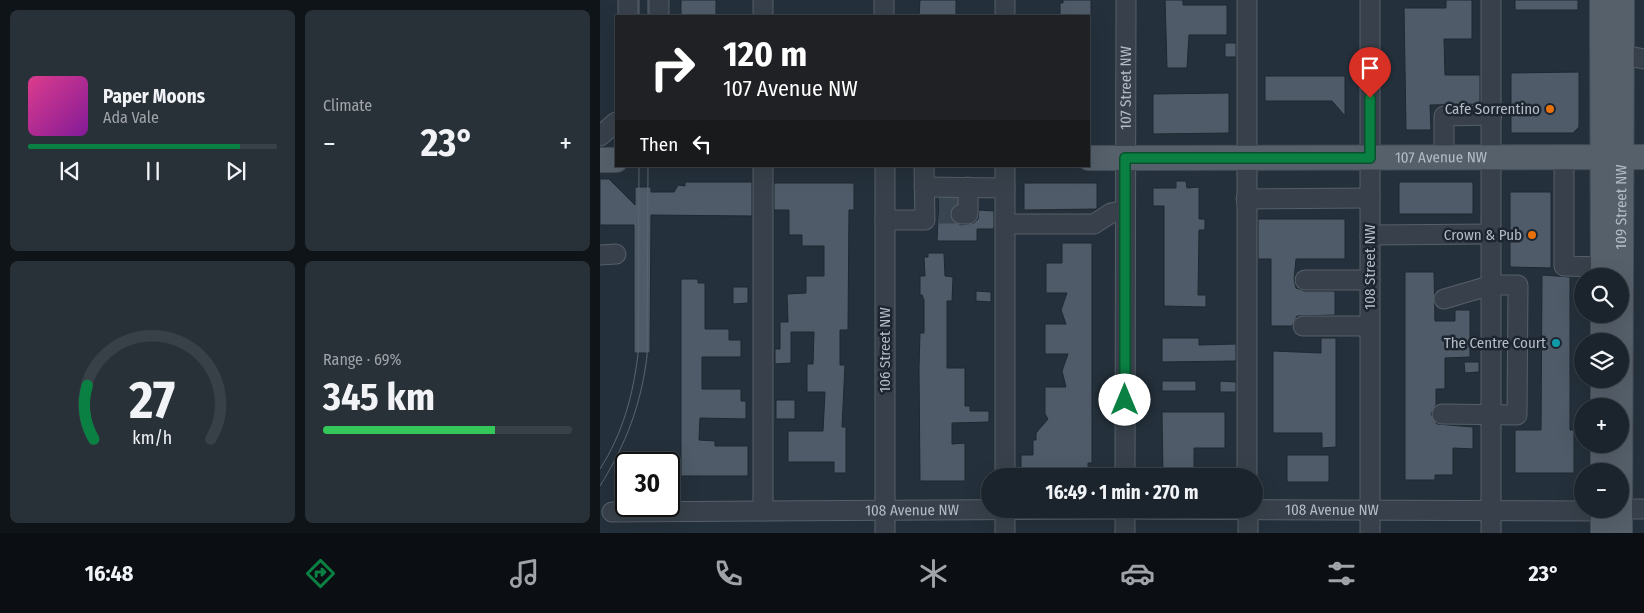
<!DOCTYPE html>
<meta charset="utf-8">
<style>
:root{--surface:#1b242c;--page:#283038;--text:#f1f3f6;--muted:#a0a4a9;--line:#394148;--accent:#0b8043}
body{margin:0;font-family:"Fira Sans Condensed",sans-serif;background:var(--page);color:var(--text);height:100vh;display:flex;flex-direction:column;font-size:19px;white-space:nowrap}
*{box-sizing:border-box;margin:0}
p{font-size:16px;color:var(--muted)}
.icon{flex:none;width:28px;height:28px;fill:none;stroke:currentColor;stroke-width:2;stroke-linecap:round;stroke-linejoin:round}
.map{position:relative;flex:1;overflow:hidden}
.side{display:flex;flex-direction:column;gap:10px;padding:10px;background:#0f1418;width:600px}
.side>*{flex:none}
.hud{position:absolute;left:15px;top:15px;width:475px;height:152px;border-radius:0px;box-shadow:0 5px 20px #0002,0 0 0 1px var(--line);background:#202124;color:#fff;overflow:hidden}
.buttons{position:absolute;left:974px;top:268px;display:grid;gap:10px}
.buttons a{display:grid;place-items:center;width:55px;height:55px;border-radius:50%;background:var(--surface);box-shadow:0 5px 20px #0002,0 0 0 1px var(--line);font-size:25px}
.speed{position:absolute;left:15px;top:452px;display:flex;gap:10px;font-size:25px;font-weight:700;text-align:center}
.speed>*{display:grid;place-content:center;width:65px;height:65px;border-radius:50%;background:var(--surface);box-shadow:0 5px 20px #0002,0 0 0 1px var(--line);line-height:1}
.speed .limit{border:2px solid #111;border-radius:8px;background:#fff;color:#111}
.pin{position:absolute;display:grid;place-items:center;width:42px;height:42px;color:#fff;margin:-51px -21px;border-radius:50% 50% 50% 0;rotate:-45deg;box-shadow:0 0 5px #0007}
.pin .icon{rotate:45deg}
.me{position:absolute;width:55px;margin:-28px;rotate:0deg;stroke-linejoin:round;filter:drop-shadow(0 0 4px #0008)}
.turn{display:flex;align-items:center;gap:18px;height:105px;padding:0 25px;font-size:22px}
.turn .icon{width:65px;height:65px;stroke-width:2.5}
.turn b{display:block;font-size:35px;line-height:42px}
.then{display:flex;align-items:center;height:48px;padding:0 25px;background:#0003;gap:10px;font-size:19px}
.big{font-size:38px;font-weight:700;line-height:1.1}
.side .tile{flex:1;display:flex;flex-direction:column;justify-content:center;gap:8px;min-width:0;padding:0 18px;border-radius:8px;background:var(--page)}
.side .dial{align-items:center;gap:0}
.dial svg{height:130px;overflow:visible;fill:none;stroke:var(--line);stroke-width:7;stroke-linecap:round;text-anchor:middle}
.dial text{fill:var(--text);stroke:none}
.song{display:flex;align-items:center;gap:15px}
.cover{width:60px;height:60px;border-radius:8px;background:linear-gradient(135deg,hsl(330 70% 55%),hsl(290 70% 35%))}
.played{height:5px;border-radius:2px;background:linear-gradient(90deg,var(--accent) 85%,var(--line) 85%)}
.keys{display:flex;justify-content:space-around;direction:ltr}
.heat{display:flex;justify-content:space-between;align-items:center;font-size:28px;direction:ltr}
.charge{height:8px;border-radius:4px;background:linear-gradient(90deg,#34c759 69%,var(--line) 0)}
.side .tiles{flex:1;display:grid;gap:10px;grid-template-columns:repeat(2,1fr)}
.trip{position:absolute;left:381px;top:468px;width:282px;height:50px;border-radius:25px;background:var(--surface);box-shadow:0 5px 20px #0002,0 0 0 1px var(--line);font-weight:700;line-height:50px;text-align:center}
.dock{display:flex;height:80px;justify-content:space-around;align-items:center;background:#0b0e12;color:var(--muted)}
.dock .icon{width:35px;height:35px}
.dock .current{color:var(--accent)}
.dock b{font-size:22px;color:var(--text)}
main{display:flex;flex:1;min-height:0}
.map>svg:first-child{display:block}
.building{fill:#4f5b68;stroke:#1f2832}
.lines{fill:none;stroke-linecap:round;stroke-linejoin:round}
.minor-tunnel{stroke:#394550;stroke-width:19;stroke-dasharray:19 9;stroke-linecap:butt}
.minor-casing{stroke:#565f69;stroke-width:21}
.major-casing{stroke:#444d57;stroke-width:26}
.minor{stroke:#38414b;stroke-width:19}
.major{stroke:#56606b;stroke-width:24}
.tram{stroke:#5a6672;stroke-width:1}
.route-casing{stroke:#07532c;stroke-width:12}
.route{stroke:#0b8043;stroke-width:9}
.food-dot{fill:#e8710a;stroke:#1d2630;stroke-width:2}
.culture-dot{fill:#0f9aa8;stroke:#1d2630;stroke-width:2}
.labels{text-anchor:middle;stroke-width:5;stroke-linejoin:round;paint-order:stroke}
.street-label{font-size:15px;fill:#b3bcc7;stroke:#1d2630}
.poi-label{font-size:15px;fill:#b3bcc7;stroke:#1d2630;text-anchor:end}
</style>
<main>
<section class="side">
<div class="tiles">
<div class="tile">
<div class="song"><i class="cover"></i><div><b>Paper Moons</b><p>Ada Vale</p></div></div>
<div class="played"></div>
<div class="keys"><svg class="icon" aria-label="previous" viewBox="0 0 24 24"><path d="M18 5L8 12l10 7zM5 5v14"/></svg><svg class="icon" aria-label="pause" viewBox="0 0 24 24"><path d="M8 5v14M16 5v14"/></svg><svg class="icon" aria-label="next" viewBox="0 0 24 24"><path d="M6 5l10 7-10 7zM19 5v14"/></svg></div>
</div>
<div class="tile"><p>Climate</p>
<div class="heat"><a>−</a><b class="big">23°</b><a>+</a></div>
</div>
<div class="tile dial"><svg viewBox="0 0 100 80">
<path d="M14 69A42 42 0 1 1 86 69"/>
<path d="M14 69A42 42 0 0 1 10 36" stroke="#0b8043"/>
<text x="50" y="56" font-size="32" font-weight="700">27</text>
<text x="50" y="72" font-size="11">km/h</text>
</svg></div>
<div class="tile"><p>Range · 69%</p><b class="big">345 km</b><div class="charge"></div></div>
</div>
</section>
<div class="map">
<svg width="1044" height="533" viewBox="0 0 1044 533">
<rect width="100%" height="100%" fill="#24303b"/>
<path class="building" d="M81 0H116V16H81Z
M320 0H356V16H319Z
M463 0H491V16H460V3H463Z
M565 0H583V5H627V35H589L587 68H567Z
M846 0H872V39H844L845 75H880V104L830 105 831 130H806L804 8H846Z
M915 0H978V10H915Z
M625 43H636V57H625Z
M979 72V127L973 133H911V73Z
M665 76H745V116L732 101H665Z
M629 93V133L553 134V94Z
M0 179H9L35 205V187H51V192H74L78 185 85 186V182H152V216L51 215 50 353H34V225H0Z
M576 181H586L587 188 599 187V219H605V230H599L598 295H606V307L564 306V206H553V188H576Z
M799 182H873V214H799Z
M174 183H254V210H249L248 330H240V365H245L242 427H246V473H234V462H188V431H223L225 392H207V364H213L214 332H191V363L175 364V349H180V322H188L187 294 206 293V276H224V246H202V235H189V210H174Z
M424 183H497V209L424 210Z
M910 192H951V268L910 267Z
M339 198 357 199V204L352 208 350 214 352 220 361 225 374 223 378 219 379 210 394 211V229H377V241H337Z
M658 219H745V259H696L694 280 696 288 705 291H735V315L697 316 692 326H671V259H658Z
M462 243H492V463H488V476H421V455H433V440H436V433L448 419 445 414V387H466L462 371 468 354H445V324H466L461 310 467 293H446V263H462Z
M328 253H344L345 276 353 277 352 301H347V368H365V406H370V411H389V422L352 423V444L365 443V481H320L319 368 320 333H324V300L322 295H320V276H325L324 257H328Z
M805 272H834L835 321H855V310H870V357L845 358V389H836V405L831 414 837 424 873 427V449L853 448V475H835V480H805Z
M942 275 970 277V430H974V473H915V430H941Z
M81 279H98V283H105V329H129V340H141V357H102V389H141V401H146V419L100 418 99 440 115 441V446H148V476H81Z
M133 287H148V303L133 304Z
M376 291 391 292V302L376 301Z
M562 338H599V345L636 344V361L562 362Z
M721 338H736V447L722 448V433H673V351L721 353Z
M864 362H879V372L865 373Z
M562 381H596V391H562Z
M620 381 636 382V392H620Z
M176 400H195V419H176Z
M562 412H625V448H594V476H563Z
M687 455H729V482H687Z"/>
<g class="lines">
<path class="minor-tunnel" d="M339 201 362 200
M339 214H361"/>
<g class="minor-casing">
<g id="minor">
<path d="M163 0V16"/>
<path d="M284 0V16"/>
<path d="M405 0V16"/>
<path d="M647 0V476"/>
<path d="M770 0V533"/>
<path d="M28 16V0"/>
<path d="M59 16V0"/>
<path d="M1022 55 1044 59"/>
<path d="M0 136 16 122"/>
<path d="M964 157V266L1003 267"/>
<path d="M844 158V116L892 115"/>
<path d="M285 166V533"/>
<path d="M324 187 405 188"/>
<path d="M646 199 770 198"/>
<path d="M361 214H368V187"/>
<path d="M285 220H325L324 166"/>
<path d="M405 224H494L511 213 525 210"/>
<path d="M770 235 891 234"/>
<path d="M0 255 16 254"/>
<path d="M705 280H770"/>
<path d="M703 326H769"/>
<path d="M842 414 917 415 918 285H892L844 299"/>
<path d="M405 476V166"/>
<path id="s1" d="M525 476 526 0"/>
<path d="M525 509V533"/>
<path d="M648 509V533"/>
<path d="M1020 509H1044"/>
<path d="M163 511V166"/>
<path id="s2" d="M12 512 511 509 1003 511"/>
<path d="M405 533V509"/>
<path d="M891 533V0"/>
</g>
</g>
<g class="major-casing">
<g id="major">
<path d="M1002 0 1003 276"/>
<path id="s3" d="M489 158 1044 157"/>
<path d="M0 160H16"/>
<path d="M1003 314V341"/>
<path d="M1003 379V406"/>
<path d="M1003 444V471"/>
<path d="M1003 509V533"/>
<path id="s4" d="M1020 533 1022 0"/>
</g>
</g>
<use href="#minor" class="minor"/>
<use href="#major" class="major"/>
<path class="tram" d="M48 0V16
M39 16V0
M0 469C23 433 33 395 38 354L39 166
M0 486C26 444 41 405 47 356L48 166"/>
</g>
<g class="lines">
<g class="route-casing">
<path id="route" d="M525 400V158H770V98"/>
</g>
<use href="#route" class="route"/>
</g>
<g class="food-dot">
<circle cx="950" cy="109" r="5"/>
<circle cx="932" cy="235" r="5"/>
</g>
<circle class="culture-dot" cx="956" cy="343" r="5"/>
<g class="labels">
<g class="street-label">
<text dy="5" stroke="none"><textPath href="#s1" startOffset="388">107 Street NW</textPath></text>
<text dy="5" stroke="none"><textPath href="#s3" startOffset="352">107 Avenue NW</textPath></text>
<text dy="5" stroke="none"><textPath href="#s4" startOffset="326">109 Street NW</textPath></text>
<text transform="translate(770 267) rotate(-90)" y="5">108 Street NW</text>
<text transform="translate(285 350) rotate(-90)" y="5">106 Street NW</text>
<text dy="5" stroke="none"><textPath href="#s2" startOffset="300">108 Avenue NW</textPath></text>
<text dy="5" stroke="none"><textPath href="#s2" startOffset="720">108 Avenue NW</textPath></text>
</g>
<g class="poi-label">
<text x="940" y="114">Cafe Sorrentino</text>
<text x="922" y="240">Crown &amp; Pub</text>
<text x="946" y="348">The Centre Court</text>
</g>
</g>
</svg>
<div class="buttons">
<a><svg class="icon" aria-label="search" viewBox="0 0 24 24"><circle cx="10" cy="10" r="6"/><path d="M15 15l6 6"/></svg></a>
<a><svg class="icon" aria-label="layers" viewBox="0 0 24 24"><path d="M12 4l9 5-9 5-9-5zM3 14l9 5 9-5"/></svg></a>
<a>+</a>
<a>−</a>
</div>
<div class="speed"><div class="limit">30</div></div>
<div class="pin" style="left:770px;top:98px;background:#d93025"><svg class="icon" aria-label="arrive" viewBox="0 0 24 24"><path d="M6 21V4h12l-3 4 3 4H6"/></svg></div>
<svg class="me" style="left:525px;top:400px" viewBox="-20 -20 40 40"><circle r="19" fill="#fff"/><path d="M0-13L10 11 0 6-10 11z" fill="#0b8043"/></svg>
<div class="trip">16:49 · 1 min · 270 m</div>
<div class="hud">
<div class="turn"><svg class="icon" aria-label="right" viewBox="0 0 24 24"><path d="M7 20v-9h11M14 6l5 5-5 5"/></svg><div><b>120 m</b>107 Avenue NW</div></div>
<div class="then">Then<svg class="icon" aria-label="left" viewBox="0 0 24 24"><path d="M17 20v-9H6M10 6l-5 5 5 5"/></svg></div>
</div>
</div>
</main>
<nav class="dock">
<b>16:48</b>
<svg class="icon current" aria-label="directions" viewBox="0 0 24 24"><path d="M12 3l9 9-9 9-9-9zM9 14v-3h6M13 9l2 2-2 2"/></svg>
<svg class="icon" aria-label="music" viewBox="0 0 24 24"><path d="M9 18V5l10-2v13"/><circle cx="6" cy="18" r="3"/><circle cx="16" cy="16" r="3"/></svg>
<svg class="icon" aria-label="phone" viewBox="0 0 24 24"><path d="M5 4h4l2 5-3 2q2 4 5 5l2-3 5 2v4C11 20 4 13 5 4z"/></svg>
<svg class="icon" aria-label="climate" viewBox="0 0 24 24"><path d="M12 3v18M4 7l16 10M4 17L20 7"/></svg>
<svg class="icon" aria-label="car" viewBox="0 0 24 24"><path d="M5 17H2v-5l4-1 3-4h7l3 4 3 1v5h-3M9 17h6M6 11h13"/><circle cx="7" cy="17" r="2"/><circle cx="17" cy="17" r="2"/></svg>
<svg class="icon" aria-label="filters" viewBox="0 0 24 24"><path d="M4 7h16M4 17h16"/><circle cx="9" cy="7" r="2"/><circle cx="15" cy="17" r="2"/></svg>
<b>23°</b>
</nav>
